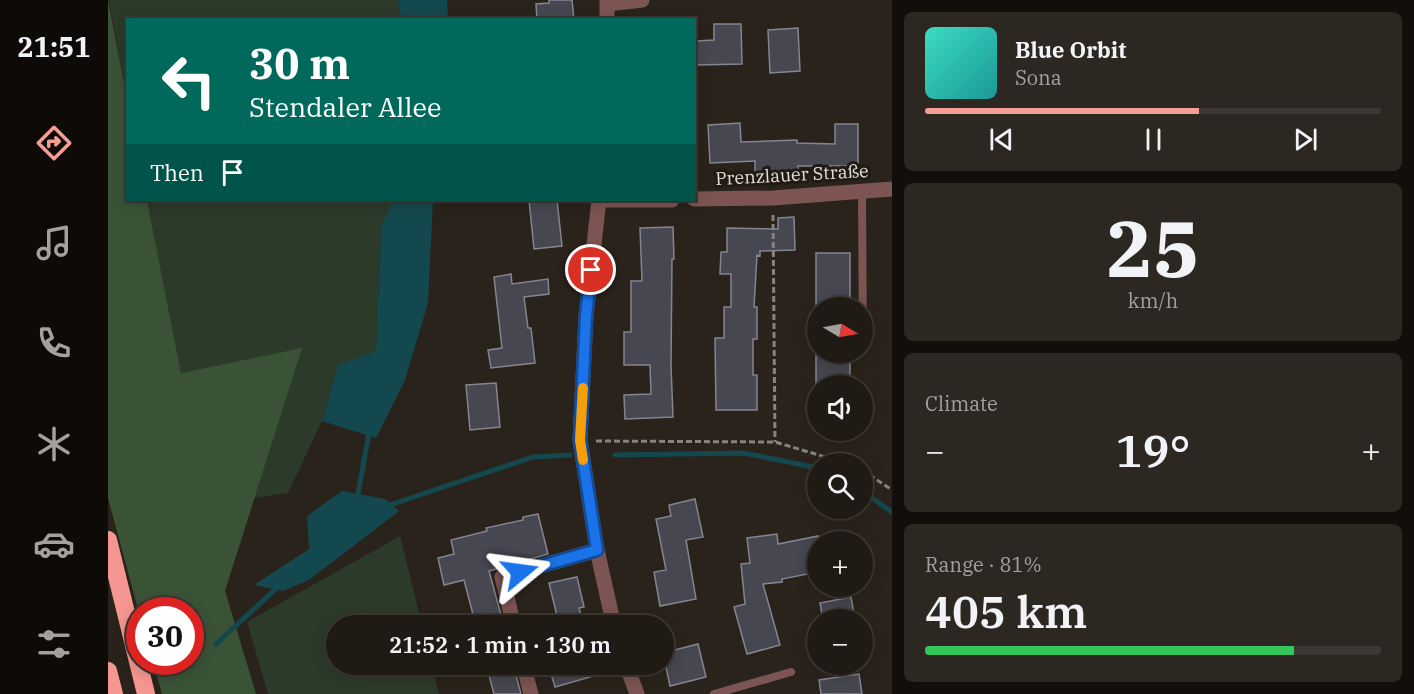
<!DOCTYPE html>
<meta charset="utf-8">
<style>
:root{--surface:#201a15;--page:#2d2722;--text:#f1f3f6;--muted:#a2a1a0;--line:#3d3834;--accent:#f59c94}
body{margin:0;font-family:"IBM Plex Serif",serif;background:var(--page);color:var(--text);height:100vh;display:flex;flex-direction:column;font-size:22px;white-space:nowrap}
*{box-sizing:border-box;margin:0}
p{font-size:20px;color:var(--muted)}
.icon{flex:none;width:33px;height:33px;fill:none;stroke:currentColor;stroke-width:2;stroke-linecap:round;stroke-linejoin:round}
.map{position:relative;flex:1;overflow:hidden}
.drawer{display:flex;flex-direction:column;gap:12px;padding:12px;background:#120e0c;width:522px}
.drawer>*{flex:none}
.banner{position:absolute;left:18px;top:18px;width:570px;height:183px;border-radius:0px;box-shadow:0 3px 15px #0003,0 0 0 2px var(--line);background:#00695c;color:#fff;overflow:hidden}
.needle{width:39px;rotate:100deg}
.fabs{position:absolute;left:699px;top:297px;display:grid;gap:12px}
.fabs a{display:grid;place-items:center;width:66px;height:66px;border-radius:50%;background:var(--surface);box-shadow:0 3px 15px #0003,0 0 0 2px var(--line);font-size:30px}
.speed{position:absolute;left:18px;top:597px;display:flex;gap:12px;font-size:30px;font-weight:700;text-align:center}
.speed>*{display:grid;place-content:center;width:78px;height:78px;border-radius:50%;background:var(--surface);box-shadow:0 3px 15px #0003,0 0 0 2px var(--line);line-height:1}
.speed .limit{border:9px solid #d22;background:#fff;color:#111}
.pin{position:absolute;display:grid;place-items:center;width:51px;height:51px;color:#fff;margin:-26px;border:3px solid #fff;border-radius:50%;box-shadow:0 2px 6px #0007}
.me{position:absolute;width:66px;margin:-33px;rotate:74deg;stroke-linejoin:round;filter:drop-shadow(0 0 4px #0008)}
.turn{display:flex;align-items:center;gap:21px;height:126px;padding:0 24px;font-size:27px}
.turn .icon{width:78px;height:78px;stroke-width:2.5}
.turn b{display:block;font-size:42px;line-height:51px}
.then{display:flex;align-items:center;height:57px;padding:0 24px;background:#0003;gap:12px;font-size:22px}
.big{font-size:45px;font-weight:600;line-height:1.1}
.drawer .widget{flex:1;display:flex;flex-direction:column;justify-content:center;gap:9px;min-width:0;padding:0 21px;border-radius:9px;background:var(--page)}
.drawer .dial{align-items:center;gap:0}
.dial b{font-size:78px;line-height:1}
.song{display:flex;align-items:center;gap:18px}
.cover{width:72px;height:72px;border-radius:9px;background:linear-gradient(135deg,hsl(170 70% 55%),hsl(180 70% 35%))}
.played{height:6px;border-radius:3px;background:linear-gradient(90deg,var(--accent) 60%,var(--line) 60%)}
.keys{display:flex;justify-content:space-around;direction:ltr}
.heat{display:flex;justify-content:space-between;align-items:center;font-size:33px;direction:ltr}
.charge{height:9px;border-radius:4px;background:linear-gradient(90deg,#34c759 81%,var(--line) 0)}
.trip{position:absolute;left:218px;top:615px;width:348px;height:60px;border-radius:30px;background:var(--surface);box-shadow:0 3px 15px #0003,0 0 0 2px var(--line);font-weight:600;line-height:60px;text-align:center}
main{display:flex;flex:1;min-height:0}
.dock{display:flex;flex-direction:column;width:108px;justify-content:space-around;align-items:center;background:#0d0a08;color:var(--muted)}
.dock .icon{width:42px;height:42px}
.dock .on{color:var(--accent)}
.dock b{font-size:27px;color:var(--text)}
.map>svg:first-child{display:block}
.green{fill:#2c3a2a}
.forest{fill:#3a5337}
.water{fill:#14484f}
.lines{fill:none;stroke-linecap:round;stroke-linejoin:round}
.stream{stroke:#14484f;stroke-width:5}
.building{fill:#474751;stroke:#848590;stroke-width:1.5}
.path{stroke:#88837d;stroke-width:3;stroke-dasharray:6 3;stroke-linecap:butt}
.service{stroke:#7c5552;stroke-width:8}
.minor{stroke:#7c5552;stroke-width:15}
.motorway{stroke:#f59790;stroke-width:18}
.route-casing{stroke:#114b97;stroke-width:15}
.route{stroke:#1a73e8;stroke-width:10}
.slow{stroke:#f59e0b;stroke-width:10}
.labels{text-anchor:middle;stroke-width:6;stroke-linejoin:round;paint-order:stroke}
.street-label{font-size:18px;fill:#e1ddd8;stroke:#201a13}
</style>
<main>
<nav class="dock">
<b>21:51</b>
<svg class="icon on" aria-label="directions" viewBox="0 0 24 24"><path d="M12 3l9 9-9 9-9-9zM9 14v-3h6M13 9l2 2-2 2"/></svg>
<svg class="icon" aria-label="music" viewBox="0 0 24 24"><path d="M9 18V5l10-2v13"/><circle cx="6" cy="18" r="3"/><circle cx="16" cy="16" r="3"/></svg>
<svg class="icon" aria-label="phone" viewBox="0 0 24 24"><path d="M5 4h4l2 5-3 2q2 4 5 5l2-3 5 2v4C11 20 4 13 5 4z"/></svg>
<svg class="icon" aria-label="climate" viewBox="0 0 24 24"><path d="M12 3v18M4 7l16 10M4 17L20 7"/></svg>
<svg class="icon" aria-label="car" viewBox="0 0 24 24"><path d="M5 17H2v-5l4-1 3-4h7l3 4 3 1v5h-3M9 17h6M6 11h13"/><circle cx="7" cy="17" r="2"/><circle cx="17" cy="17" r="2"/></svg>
<svg class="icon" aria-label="filters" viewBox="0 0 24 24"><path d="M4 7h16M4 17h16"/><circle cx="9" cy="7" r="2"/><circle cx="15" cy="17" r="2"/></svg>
</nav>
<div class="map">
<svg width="784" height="694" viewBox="0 0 784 694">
<rect width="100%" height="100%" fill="#2a231c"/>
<path class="green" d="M1 0H290L293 19 20 20 19 98Z
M39 200H285L273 226 268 352 230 365 214 421 180 493 146 498 193 349 73 373Z
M292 536 314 625 228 626V664L324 665 331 694H160L139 622Z"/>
<path class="forest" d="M0 0 19 98 20 200H39L73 373 194 348 117 591 148 694H54L45 662H82V610H32L31 613 0 498Z"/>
<path class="water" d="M290 0H339L340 19H293Z
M285 200H325L320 303 297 380 268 438 214 421 230 365 268 351 273 226Z
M234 491 277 499 291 511 201 580 175 591 146 585 201 549 199 516Z"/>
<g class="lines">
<path class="stream" d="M507 455 636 453 710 468
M754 491 784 512
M249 499 262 428
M279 506 425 457 462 455
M108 644 171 586"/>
</g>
<path class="building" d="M441 0H464L466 20H429L428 4 441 3Z
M606 24H633L634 64 589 65 588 41 606 40Z
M690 28 692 71 662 73 660 30Z
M632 123 633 142 689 140V143L727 144V124H750V166H690V172L647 174V161L602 163 600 125Z
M421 200H449L454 246 426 249Z
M686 217 687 250 652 251V256L649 255 646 307H649V339H645V375H649V410H608L607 338H616V307H623V274H612L613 252H619V228L670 229V218Z
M565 227 566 259H564L563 365 565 417 517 419 516 395 543 394 542 365H516V332H523V281H534L532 228Z
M708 253H742V308H708Z
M403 274 404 284 440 279 441 294 416 297 420 328H423L427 363 383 368 380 350 394 348 386 277Z
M708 352H742V386H708Z
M388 383 392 427 362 430 358 385Z
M587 499 595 537 578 540 588 599 552 606 546 572 558 570 548 519 563 516 561 505Z
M430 514 440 554 381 571 396 626H368L356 580 336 585 330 558 346 554 343 540 379 531 378 528 415 520V517Z
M669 534 670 544 710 536V572L674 579V582L655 584 672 645 639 654 626 607 637 604 633 564 642 563 639 538Z
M469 577 476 607 471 608 473 615 450 620 441 583Z
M743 597 747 620H715L712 603Z
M590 644 598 677 562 686 555 653Z
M378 664H405L413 694H386Z
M450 664H509L510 669 447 687 441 667Z
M751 674 754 694H713L711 680Z"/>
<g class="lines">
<path class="path" d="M665 215 667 442
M488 441 667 442 741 464
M754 470 784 490"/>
<path class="service" d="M754 191 755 350
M606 694 683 672"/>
<path class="minor" d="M500 4 534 0
M499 20V0
M586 199 665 198 784 189
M491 200 478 316 472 440 489 550 506 626
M491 200H564
M406 626 394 577 489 550
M415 664 423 694
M518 664 529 694"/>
<path class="motorway" d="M0 540 38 694
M0 671 6 694"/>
</g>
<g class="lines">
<g class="route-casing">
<path id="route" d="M412 572 489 550 472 440 478 316 483 270"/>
</g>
<use href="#route" class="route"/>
<path class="slow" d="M475 388 472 440 475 460"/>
</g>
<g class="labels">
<g class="street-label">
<text transform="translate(684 175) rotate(-3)" y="6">Prenzlauer Straße</text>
</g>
</g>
</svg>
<div class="fabs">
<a><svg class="needle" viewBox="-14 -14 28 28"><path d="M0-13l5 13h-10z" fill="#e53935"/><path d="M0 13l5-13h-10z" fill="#a2a1a0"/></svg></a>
<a><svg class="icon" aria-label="sound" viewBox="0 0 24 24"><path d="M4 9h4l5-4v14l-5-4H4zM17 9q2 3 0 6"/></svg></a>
<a><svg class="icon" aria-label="search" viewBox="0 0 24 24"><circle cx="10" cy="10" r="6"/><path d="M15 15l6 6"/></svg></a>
<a>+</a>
<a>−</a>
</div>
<div class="speed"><div class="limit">30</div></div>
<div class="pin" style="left:483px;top:270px;background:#d93025"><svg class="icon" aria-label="arrive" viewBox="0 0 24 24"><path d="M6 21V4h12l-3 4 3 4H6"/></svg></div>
<svg class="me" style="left:412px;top:572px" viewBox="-20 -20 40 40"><path d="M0-17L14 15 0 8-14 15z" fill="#1a73e8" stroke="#fff" stroke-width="4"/></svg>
<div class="trip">21:52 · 1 min · 130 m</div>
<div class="banner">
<div class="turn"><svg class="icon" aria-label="left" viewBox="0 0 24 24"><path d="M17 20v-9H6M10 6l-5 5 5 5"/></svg><div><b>30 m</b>Stendaler Allee</div></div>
<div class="then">Then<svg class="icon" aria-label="arrive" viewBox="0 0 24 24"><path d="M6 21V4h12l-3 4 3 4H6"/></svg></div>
</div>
</div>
<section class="drawer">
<div class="widget">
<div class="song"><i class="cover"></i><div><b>Blue Orbit</b><p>Sona</p></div></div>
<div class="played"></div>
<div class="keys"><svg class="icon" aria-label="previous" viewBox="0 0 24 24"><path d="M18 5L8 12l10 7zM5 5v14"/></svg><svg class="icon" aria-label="pause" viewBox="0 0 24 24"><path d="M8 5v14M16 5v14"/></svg><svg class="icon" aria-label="next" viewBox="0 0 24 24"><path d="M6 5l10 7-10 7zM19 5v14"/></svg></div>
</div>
<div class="widget dial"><b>25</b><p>km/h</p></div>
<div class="widget"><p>Climate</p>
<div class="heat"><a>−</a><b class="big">19°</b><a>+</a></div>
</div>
<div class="widget"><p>Range · 81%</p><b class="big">405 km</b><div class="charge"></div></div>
</section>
</main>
